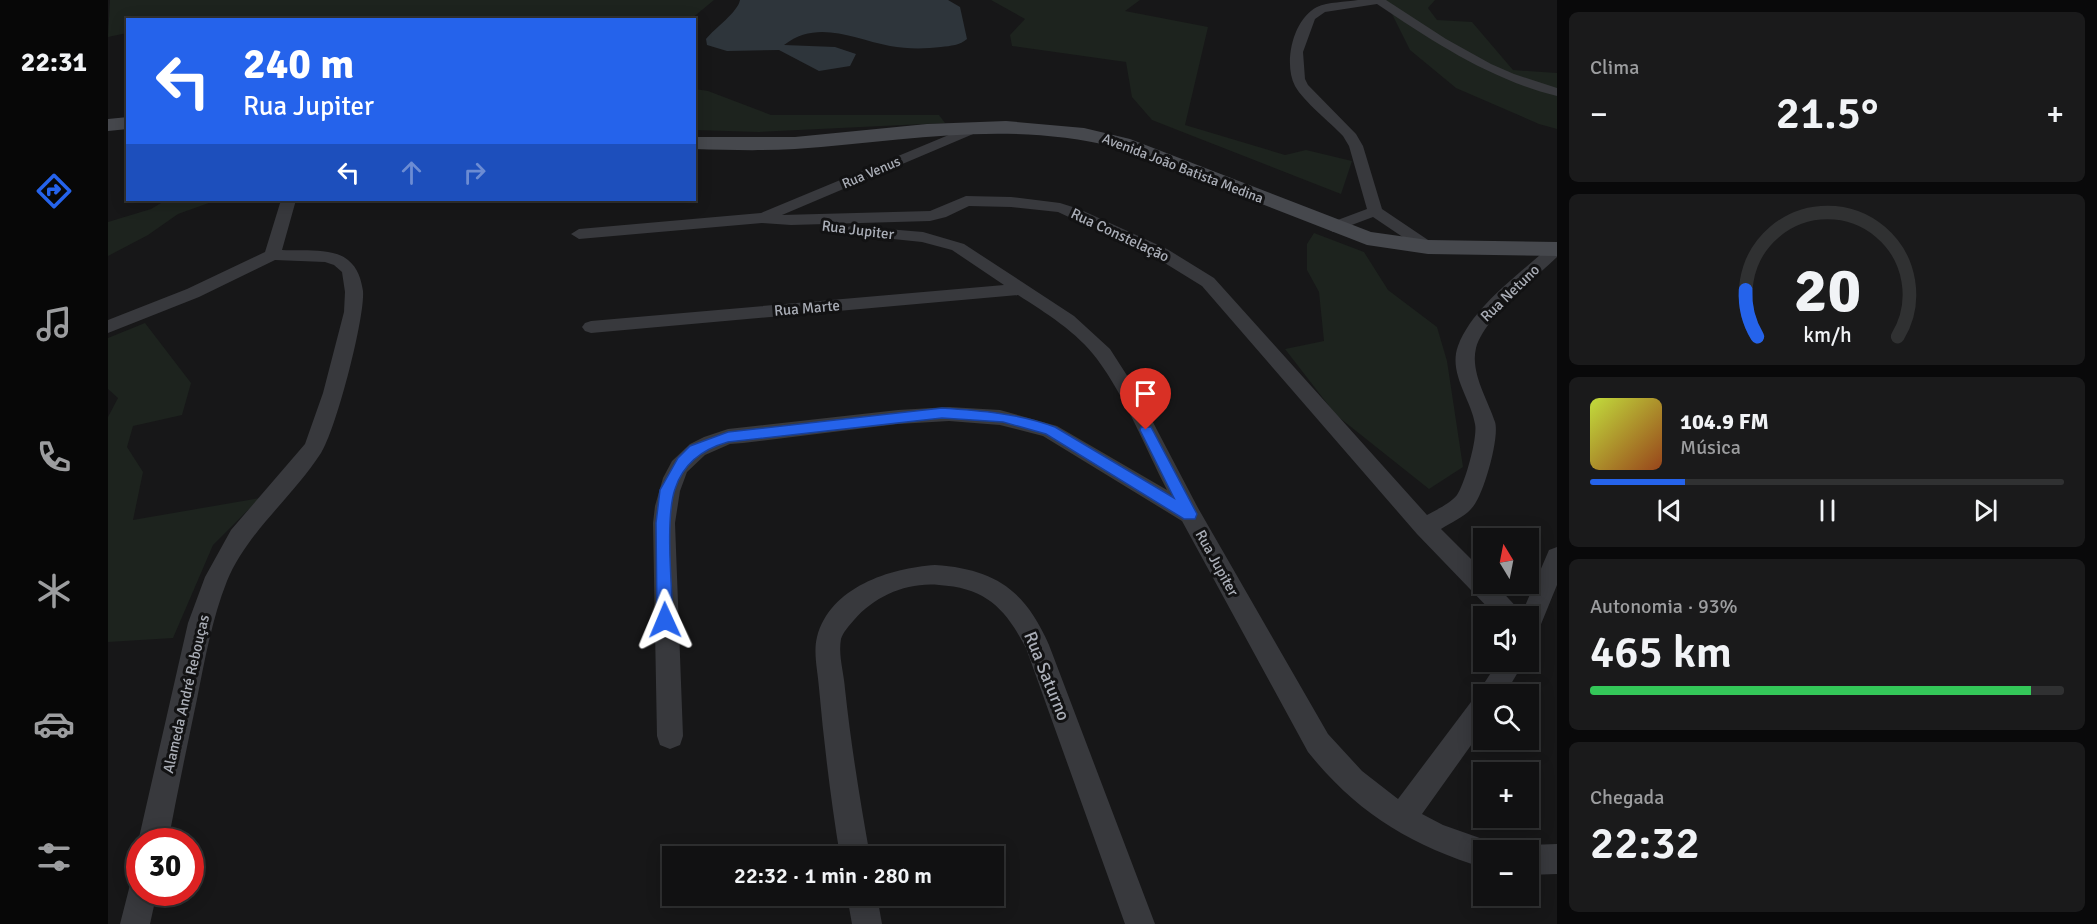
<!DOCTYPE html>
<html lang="pt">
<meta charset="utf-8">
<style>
:root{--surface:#111112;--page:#1a1a1b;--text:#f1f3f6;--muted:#9c9d9f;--line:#303132;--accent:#2563eb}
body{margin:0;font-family:Signika,sans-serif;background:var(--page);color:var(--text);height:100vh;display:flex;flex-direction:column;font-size:22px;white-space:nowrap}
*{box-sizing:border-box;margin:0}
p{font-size:20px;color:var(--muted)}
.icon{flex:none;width:33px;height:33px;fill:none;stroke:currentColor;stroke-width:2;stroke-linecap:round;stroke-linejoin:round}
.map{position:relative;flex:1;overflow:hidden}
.sheet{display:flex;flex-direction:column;gap:12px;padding:12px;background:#09090a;width:540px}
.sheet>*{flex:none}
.hud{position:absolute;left:18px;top:18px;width:570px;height:183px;border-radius:0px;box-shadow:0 3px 15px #0003,0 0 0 2px var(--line);background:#2563eb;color:#fff;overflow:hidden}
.needle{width:39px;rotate:350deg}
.buttons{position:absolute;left:1365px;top:528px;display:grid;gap:12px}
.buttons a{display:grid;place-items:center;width:66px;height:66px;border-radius:0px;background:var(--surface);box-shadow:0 3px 15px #0003,0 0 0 2px var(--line);font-size:30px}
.speed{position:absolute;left:18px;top:828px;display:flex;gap:12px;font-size:30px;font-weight:700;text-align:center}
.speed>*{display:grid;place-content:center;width:78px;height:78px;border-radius:50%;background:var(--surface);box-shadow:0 3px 15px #0003,0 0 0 2px var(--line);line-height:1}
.speed .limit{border:9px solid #d22;background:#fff;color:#111}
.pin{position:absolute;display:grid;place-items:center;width:51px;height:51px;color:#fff;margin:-62px -26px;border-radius:50% 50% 50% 0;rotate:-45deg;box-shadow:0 0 6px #0007}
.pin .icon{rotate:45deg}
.me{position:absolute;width:66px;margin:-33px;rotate:359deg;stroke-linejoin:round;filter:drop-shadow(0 0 4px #0008)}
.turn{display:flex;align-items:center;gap:21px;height:126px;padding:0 18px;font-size:27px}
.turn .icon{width:78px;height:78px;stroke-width:2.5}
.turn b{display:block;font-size:42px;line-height:51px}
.lanes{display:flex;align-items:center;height:57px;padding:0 18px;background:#0003;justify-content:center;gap:30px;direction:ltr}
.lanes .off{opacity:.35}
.big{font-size:45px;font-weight:600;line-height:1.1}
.sheet .tile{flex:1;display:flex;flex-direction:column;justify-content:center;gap:9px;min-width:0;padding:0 21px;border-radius:9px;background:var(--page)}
.sheet .dial{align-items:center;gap:0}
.dial svg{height:156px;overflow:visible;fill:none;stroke:var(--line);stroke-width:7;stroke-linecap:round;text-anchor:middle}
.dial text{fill:var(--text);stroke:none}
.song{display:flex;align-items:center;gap:18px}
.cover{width:72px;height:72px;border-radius:9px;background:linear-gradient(135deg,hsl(70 70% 55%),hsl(20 70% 35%))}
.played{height:6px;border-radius:3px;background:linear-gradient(90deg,var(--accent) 20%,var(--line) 20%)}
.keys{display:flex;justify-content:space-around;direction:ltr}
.heat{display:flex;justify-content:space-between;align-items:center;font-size:33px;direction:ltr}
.charge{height:9px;border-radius:4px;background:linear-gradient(90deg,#34c759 93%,var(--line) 0)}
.trip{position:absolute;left:554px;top:846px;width:342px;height:60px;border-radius:0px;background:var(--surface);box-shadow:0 3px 15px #0003,0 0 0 2px var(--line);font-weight:600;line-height:60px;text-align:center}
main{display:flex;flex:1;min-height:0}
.tabs{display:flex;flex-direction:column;width:108px;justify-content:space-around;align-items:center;background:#070707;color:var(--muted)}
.tabs .icon{width:42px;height:42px}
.tabs .active{color:var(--accent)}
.tabs b{font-size:27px;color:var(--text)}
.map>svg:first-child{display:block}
.green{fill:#1d231e}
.water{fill:#2e353b}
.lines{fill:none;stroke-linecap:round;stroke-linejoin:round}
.street{fill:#38393d;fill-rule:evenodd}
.secondary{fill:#46484d;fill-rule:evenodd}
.route{fill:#2563eb;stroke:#184099;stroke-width:1.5}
.labels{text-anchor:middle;stroke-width:6;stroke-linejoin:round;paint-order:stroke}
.far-street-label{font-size:14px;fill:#aaaeb7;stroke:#121213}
.street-label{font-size:15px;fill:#aaaeb7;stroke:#121213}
.near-street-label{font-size:18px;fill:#aaaeb7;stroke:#121213}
</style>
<main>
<nav class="tabs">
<b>22:31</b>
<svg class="icon active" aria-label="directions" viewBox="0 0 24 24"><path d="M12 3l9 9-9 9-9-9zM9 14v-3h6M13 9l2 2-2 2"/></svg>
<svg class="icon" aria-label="music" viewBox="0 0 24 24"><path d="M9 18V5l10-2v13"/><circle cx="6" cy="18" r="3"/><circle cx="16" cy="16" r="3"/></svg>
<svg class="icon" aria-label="phone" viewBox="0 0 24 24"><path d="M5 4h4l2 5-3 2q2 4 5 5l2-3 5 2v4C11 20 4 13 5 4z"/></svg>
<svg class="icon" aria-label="climate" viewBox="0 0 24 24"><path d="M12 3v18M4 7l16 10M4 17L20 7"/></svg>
<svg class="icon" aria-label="car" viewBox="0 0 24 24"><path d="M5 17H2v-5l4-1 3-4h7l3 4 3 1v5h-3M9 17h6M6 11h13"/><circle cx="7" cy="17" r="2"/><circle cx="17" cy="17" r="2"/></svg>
<svg class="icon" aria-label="filters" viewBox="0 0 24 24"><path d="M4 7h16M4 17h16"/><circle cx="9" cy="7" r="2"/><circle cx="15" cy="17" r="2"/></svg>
</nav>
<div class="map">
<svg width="1449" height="924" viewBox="0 0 1449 924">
<rect width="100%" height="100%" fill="#171718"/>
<path class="green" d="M606 0 583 19 20 20 19 33 0 37 2 0Z
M883 0H1032L1017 11 1100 27 1077 125 1177 155 1198 150 1244 161 1233 194 1044 120 1024 97 1018 62 904 46 902 35 917 19Z
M1277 0H1327L1320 8 1329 20 1364 22 1405 70 1449 73V129L1431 124 1348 88 1302 50Z
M587 89 600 91 663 115H831L837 123 651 132 587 130Z
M58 200H109L70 214 40 235 0 256V222L43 209Z
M1206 233 1256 252 1280 290 1329 327 1339 361 1355 467 1321 489 1228 415 1177 349 1216 341 1211 292 1199 270V244Z
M37 323 83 383 74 415 25 426 19 447 35 472 25 520 152 498 105 545 65 638 0 642V417L10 398 0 389V338Z"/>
<path class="water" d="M632 0H840L852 7 859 39C852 45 843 46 833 47 817 49 798 49 782 46 745 39 710 19 676 45L727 47 748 54 742 66 711 71 671 50 619 51 599 45 598 39C607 28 630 12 632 0Z"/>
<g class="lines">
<path class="street" d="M1250 0H1278L1338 39 1383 64 1406 74 1449 88V96C1381 79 1326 42 1269 4L1217 12 1207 19 1195 52 1197 79 1200 85 1248 134 1255 146 1274 209 1326 244 1328 247 1326 250H1314L1265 217 1225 232 1217 227 1219 224 1259 209 1241 146 1235 136C1222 122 1196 102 1187 86 1175 63 1185 19 1209 7 1220 2 1237 2 1250 0Z
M872 122 879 126 877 129 674 215 822 211 858 196 903 197 952 203 971 209 1059 249 1106 278 1319 515C1328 510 1343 503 1349 495 1357 484 1370 437 1367 424 1363 399 1340 373 1350 346 1365 306 1412 274 1442 246L1449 244V257C1425 280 1376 318 1368 348 1362 373 1380 400 1387 422 1392 437 1375 498 1363 509 1356 517 1342 523 1333 529L1376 572V584H1387L1414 613 1441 550 1449 547V585L1429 634 1420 637V616H1388L1309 534 1094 286 1047 257 950 212 903 207 861 206 838 217 822 221 683 225 654 223 471 239 463 234 471 229 653 213Z
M173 200H188L174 250C192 251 225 247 240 260 250 268 253 279 255 291 257 318 228 430 213 453 184 498 140 531 119 581 104 619 97 659 89 699 79 747 69 794 60 842H32V845L30 842 80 623 97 577 123 530 197 444 215 393 236 312 237 292 234 272 226 265 217 262 167 260 91 297 0 333V320L79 289 157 252Z
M743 226 815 232 856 244 966 316 1002 349 1027 388 1090 508 1220 734 1254 771 1290 799 1369 694 1390 662H1416L1397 694H1376V727L1314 814 1335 825 1386 843 1390 850H1376V868C1302 845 1249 813 1200 752L1074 521 935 436 892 425 841 421 790 424 635 443 622 444 597 455 579 472 572 491 567 523 575 736 572 745 562 749 552 745 549 736 545 523 547 506 555 478 564 461 582 444 596 437 620 429 790 410 841 407 892 410 949 426 1059 490C1037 447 1018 398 989 359 969 332 938 313 910 295L483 333 477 331 474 327 477 323 483 321 896 285 844 250 814 242 737 234 735 231 737 228Z
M827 565C887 569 917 590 941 645L1047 924H1017L918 648C897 608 878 588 831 585 799 582 767 596 746 620 741 626 735 632 733 639 730 655 736 673 737 689 743 745 752 800 762 856H732C723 801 716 744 711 688 710 672 705 653 709 637 722 587 782 568 827 565Z
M1449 844V874L1420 875V850H1410L1420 845Z
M32 878V892H49L42 924H12L23 881Z
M739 896H769L774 924H744Z"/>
<path class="secondary" d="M20 117V129L0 131V119Z
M898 121 976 128 1022 139 1263 232 1320 240 1449 242V256L1320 254 1259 245 1008 147C896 120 799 141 687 149 653 151 620 150 586 149V137H687L819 124Z"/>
</g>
<path class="route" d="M834 408C873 411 910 413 947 427L1066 498 1032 430 1033 427H1043L1089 514 1087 519H1076L938 434 895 422 834 418 620 442C595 449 575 464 567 489 557 518 564 587 565 620L563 625 557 627 551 625 549 620 548 523 552 490 570 458 582 446 620 432Z"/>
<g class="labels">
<g class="far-street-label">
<text transform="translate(1075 168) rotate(21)" y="5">Avenida João Batista Medina</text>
<text transform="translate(763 172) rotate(-23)" y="5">Rua Venus</text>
</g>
<g class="street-label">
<text transform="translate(750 230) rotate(7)" y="5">Rua Jupiter</text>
<text transform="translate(1012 235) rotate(25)" y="5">Rua Constelação</text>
<text transform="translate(1402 293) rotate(-44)" y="5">Rua Netuno</text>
<text transform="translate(699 308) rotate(-5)" y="5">Rua Marte</text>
<text transform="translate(1109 563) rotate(61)" y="5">Rua Jupiter</text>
<text transform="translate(78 694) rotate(-77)" y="5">Alameda André Rebouças</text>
</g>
<g class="near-street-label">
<text transform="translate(939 676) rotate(68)" y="6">Rua Saturno</text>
</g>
</g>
</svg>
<div class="buttons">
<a><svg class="needle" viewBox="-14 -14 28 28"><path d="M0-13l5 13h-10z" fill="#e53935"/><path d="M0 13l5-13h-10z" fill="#9c9d9f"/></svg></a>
<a><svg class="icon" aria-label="sound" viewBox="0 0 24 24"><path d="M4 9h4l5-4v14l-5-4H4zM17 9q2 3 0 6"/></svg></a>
<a><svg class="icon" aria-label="search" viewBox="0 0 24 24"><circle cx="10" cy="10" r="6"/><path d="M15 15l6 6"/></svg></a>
<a>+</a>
<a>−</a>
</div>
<div class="speed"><div class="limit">30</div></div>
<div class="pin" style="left:1038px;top:430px;background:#d93025"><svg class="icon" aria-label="arrive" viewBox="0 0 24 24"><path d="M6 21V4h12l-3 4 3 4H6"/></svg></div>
<svg class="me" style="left:557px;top:620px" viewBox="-20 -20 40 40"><path d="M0-17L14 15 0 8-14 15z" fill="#2563eb" stroke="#fff" stroke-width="4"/></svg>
<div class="trip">22:32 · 1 min · 280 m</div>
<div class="hud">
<div class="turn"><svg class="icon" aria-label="left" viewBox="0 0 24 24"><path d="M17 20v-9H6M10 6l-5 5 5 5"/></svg><div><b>240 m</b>Rua Jupiter</div></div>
<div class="lanes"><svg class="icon" aria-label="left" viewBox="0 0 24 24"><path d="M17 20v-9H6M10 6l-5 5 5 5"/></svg><svg class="icon off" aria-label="ahead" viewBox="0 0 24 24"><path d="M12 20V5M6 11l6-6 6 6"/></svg><svg class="icon off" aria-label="right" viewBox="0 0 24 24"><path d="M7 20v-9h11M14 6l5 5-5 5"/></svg></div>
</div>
</div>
<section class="sheet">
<div class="tile"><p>Clima</p>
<div class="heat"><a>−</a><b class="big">21.5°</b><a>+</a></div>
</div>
<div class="tile dial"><svg viewBox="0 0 100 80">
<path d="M14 69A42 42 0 1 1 86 69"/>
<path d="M14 69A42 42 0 0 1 8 45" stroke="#2563eb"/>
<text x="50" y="56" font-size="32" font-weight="700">20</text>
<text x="50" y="72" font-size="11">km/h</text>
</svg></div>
<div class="tile">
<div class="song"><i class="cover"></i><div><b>104.9 FM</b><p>Música</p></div></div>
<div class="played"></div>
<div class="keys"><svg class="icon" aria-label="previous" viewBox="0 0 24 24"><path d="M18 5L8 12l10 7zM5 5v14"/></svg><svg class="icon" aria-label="pause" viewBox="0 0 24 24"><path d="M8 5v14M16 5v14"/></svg><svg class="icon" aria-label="next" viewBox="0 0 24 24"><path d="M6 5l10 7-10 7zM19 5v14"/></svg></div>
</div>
<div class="tile"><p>Autonomia · 93%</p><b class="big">465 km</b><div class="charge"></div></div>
<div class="tile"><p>Chegada</p><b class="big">22:32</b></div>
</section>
</main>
